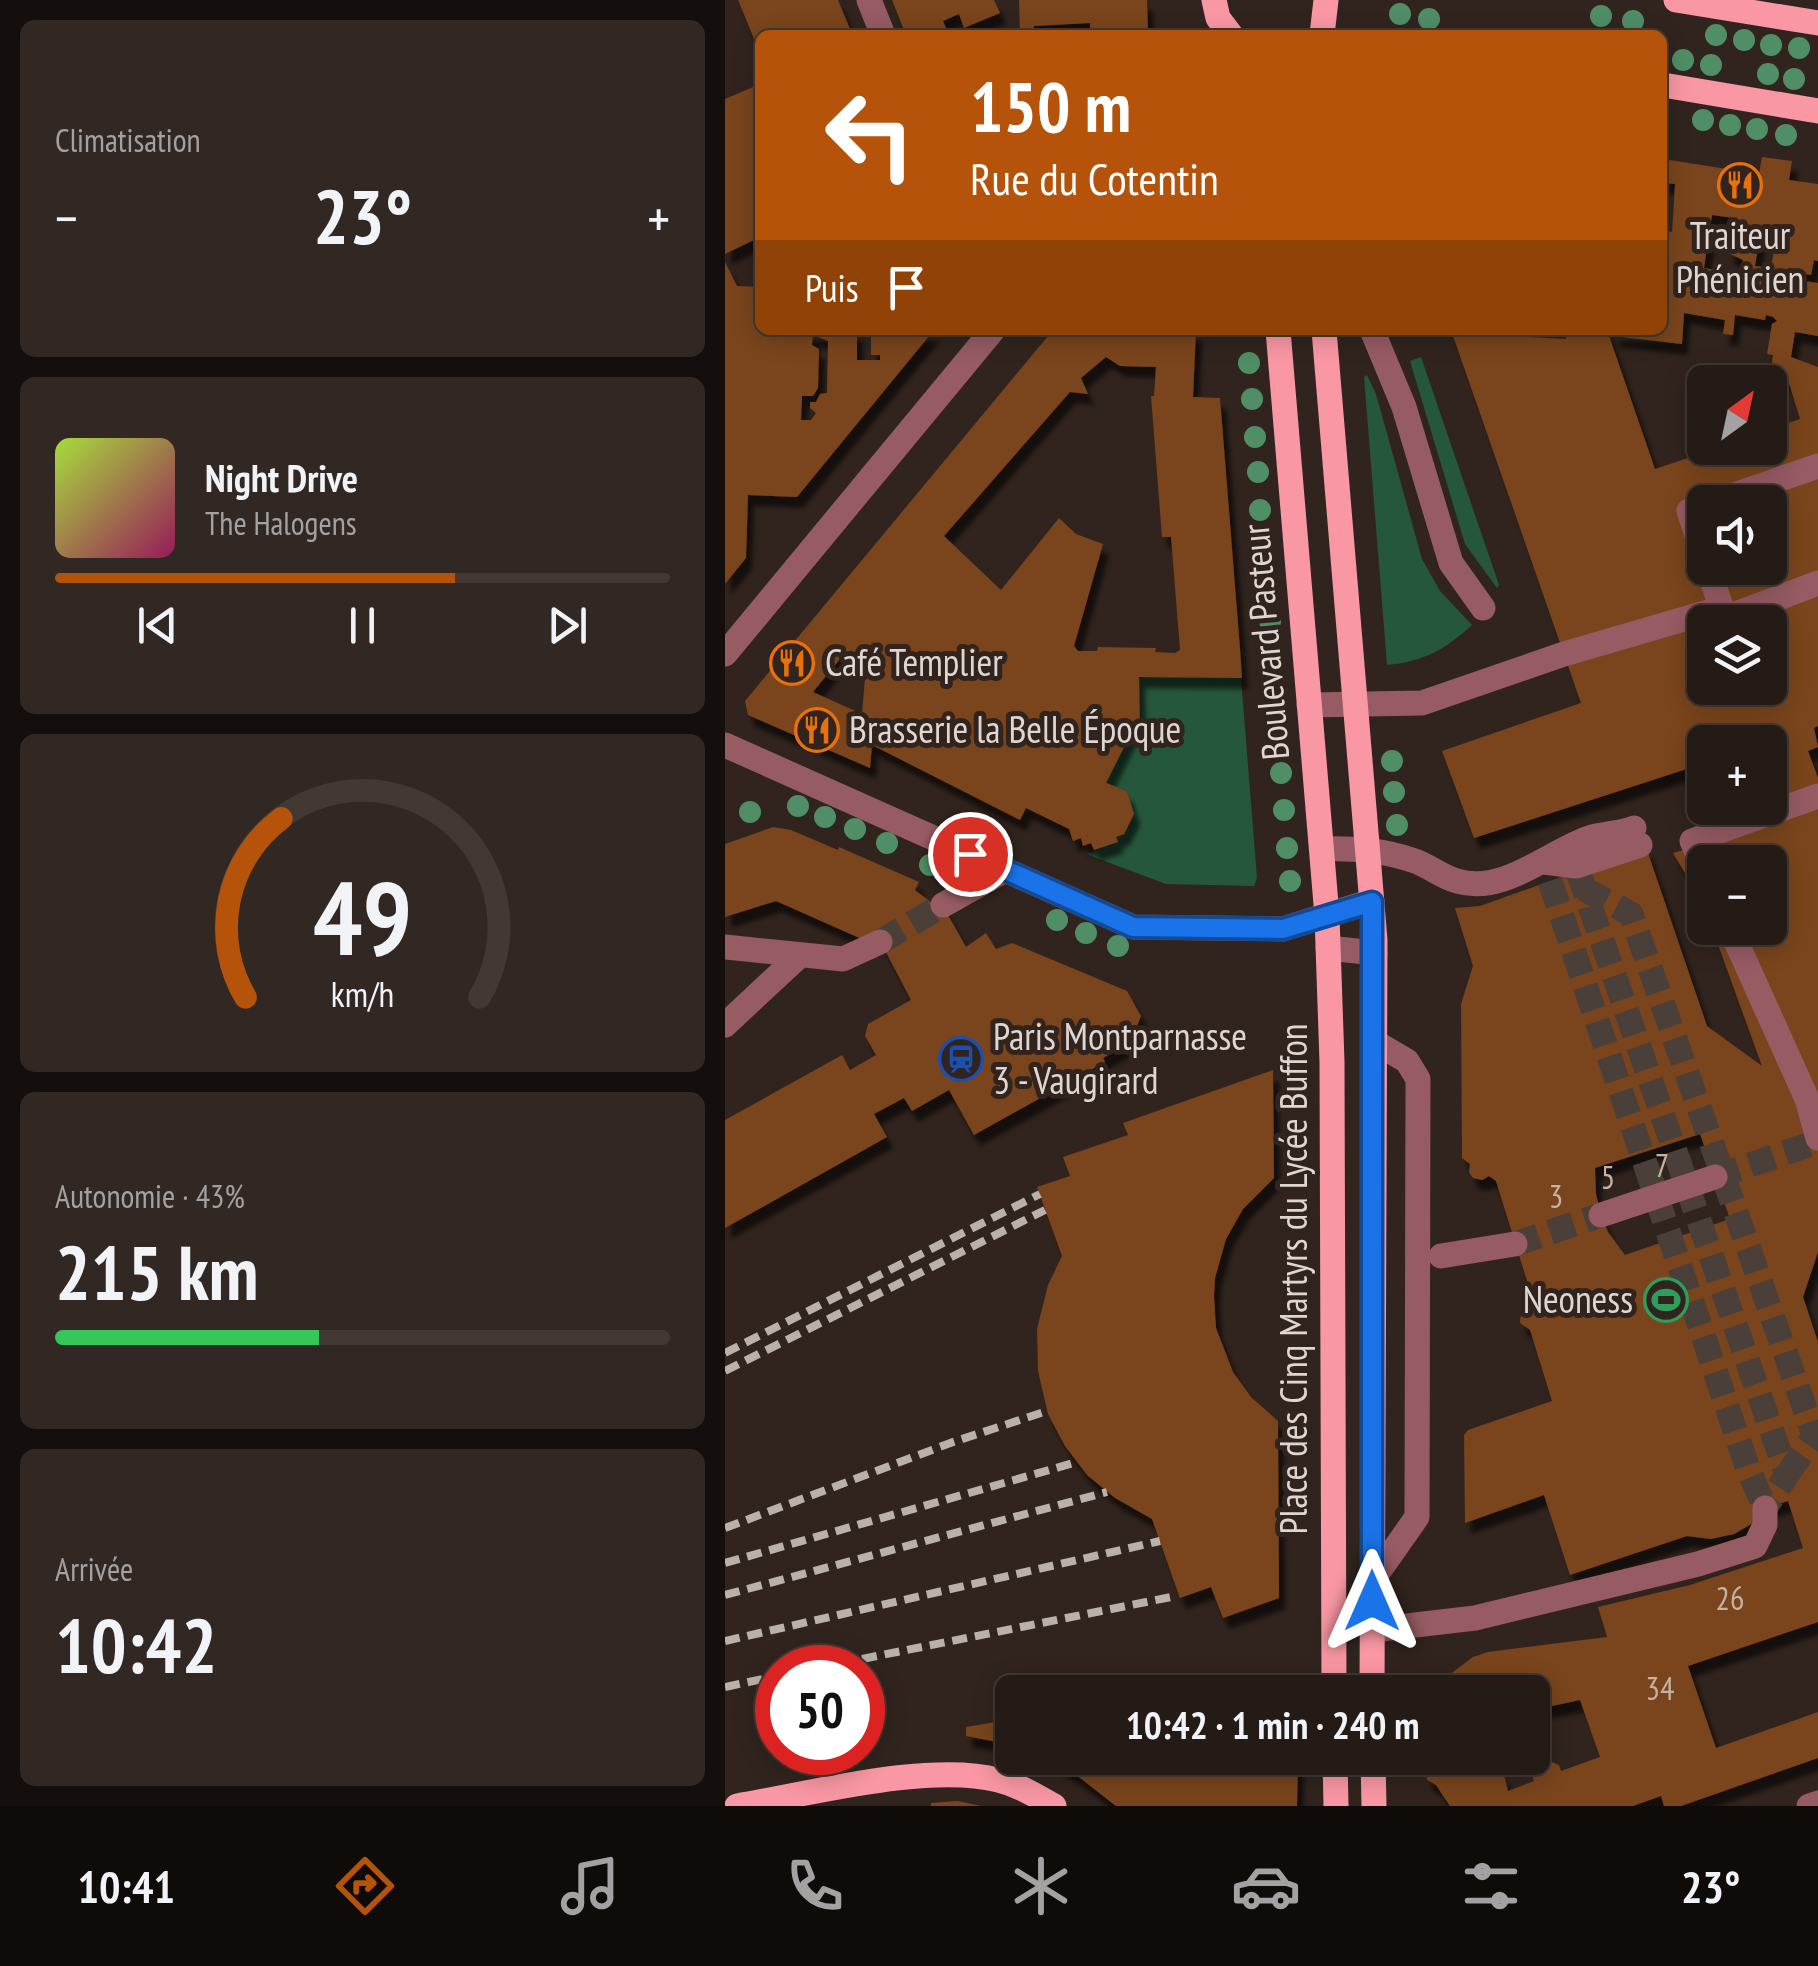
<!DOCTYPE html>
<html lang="fr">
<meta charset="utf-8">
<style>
:root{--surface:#251b16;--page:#312823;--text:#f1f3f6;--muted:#a3a1a1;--line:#423935;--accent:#b45309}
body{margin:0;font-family:"PT Sans Narrow",sans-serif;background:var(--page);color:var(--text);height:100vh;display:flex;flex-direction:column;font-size:38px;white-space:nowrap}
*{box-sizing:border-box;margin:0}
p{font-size:32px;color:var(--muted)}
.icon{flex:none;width:55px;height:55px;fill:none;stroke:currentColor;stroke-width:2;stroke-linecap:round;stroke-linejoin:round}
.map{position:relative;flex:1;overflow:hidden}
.drawer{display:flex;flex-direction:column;gap:20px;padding:20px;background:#140f0c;width:725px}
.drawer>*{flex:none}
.guide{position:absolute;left:30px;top:30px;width:912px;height:305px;border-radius:15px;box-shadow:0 5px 25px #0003,0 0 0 2px var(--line);background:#b45309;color:#fff;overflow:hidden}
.needle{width:65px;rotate:33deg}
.tools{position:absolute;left:962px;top:365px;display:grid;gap:20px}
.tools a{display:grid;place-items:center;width:100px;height:100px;border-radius:15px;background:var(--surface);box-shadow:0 5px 25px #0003,0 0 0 2px var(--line);font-size:50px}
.speed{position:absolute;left:30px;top:1645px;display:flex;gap:20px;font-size:50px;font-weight:700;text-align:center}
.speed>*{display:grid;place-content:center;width:130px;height:130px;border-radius:50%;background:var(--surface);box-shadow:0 5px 25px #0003,0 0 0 2px var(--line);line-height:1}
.speed .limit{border:15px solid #d22;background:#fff;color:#111}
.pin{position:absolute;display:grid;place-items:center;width:85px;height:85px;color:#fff;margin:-42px;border:5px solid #fff;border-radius:50%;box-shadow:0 2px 10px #0007}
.me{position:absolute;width:110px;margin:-55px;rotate:0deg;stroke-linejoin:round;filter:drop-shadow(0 0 8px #0008)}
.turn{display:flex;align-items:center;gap:35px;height:210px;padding:0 50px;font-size:45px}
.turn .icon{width:130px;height:130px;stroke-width:2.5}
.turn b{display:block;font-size:70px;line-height:85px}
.then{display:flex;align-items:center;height:95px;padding:0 50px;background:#0003;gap:20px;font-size:38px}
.big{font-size:75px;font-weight:700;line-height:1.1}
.drawer .widget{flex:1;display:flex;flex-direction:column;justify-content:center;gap:15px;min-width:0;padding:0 35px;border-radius:15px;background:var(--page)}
.drawer .dial{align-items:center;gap:0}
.dial svg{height:260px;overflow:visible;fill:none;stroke:var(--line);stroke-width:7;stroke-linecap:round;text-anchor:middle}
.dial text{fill:var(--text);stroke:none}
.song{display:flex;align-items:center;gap:30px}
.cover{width:120px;height:120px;border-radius:15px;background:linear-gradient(135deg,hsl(80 70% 55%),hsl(330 70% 35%))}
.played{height:10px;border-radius:5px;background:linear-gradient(90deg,var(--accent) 65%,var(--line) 65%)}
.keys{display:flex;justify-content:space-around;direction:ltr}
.heat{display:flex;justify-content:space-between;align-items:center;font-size:55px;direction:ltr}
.charge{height:15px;border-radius:8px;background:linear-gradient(90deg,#34c759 43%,var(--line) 0)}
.trip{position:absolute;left:270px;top:1675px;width:555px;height:100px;border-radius:15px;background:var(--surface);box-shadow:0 5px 25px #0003,0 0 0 2px var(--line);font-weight:700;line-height:100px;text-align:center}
.menu{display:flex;height:160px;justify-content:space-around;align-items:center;background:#0f0b09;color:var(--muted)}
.menu .icon{width:70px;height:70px}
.menu .current{color:var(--accent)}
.menu b{font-size:45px;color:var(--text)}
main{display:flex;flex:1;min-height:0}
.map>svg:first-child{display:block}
.green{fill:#25573c}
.building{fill:#7a441b;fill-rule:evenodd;filter:url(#shadow)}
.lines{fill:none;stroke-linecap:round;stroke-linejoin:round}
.minor-tunnel{stroke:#4b3f39;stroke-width:25;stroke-dasharray:25 12;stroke-linecap:butt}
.minor{stroke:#975b64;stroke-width:25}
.major{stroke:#f997a4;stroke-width:25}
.rail{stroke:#bab1ac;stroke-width:8;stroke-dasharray:15 8;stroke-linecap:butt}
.tree{fill:#508e67}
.route-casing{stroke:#114b97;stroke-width:25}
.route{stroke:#1a73e8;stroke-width:18}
.labels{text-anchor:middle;stroke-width:10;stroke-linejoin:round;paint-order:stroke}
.number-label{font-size:32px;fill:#c6b2a4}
.poi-label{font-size:38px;fill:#dfd6d2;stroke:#31241e;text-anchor:start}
.street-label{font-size:38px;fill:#dfd6d2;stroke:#31241e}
</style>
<main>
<section class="drawer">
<div class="widget"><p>Climatisation</p>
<div class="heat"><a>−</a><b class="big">23°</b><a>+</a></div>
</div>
<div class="widget">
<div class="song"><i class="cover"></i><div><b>Night Drive</b><p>The Halogens</p></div></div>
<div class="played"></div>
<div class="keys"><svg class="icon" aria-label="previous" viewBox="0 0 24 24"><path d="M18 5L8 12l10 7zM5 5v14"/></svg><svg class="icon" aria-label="pause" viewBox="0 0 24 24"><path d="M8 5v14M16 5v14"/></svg><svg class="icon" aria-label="next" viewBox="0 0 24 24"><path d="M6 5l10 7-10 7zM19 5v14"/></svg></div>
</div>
<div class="widget dial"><svg viewBox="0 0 100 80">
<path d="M14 69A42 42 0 1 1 86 69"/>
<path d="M14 69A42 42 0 0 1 25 14" stroke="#b45309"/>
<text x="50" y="56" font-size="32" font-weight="700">49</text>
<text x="50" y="72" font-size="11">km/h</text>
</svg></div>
<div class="widget"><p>Autonomie · 43%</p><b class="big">215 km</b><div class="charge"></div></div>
<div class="widget"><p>Arrivée</p><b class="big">10:42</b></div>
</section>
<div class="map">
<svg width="1093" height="1806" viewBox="0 0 1093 1806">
<defs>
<filter id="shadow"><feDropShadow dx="6" dy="11" stdDeviation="2.5" flood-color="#0009"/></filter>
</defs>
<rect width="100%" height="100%" fill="#31241e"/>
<path class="green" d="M696 357 774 585 772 588 740 544 685 361Z
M642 375 651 394 697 559 715 591 747 625C721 649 698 662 662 665L639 377Z
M414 677 516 678 532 878 529 886 441 884 361 854 393 842 391 837 399 834 409 814 402 791 381 783 406 733 415 732Z"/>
<path class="building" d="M13 0H113L125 29 112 35H35V53Z
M167 0H269L275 13 239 28 234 14 218 21 224 35H181Z
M294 0H422L423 35H365V23L309 26V35H295Z
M35 84V237L0 254V99Z
M1037 157 1067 161 1064 180 1093 184V261L1089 260 1086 275 1080 274 1079 281 1093 283V336L1070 332 1066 357 1093 367V726L1089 728 1093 747 1083 751 1093 778V1252L1078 1297 1093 1342V1622L963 1666 991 1748 1093 1712V1758L956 1806H939L936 1796 908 1806H725L711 1785 702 1780 700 1758H768L775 1776 779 1775 783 1791 809 1781 807 1775 812 1765 824 1761 834 1765 836 1771 875 1757 855 1700 808 1710V1692H711L728 1672 748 1657 763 1652 882 1637 873 1607 965 1585 1078 1548 1063 1501 1040 1508 1028 1523 1009 1534 986 1539 962 1536 845 1575 819 1495 740 1523 739 1435 743 1430 827 1401 805 1330 795 1323 796 1314 807 1308 808 1300 771 1181 764 1176 757 1180 748 1178 744 1172 745 1164 737 1158 736 1004 748 966 730 908 755 906 921 847 982 1026 1037 1066 987 928H1045V862H980V907L948 853 989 841 980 815 1003 808H1045V742H980V763L749 838 717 751 856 703 726 330H804V337L841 339 842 330H882L930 469 993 448H1045V429L1075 419 1063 380 1045 378 1048 355 1042 354 1047 324 1052 321 1048 317 1041 315 1040 320 1010 315 1008 335 998 334 1000 320 959 313 957 344 888 336 889 330H938V270L943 231 947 232 950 184 938 183V159L1034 174ZM987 215 1009 218 1003 253 1018 260 1015 275 979 268ZM1036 229 1052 232 1046 268 1030 266ZM980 502H1045V568H980ZM980 622H1045V688H980ZM975 1134 1005 1219 900 1255 883 1232 876 1215 871 1194 870 1168Z
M0 262 12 286 35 287V330H132V360H155V355H146V330H209L72 497 23 495 21 558 0 584ZM88 335 103 341 102 393 95 394 91 402H85V408L91 413 86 420H76L77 396H88L93 388 94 349 87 345Z
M328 330H408L415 335 441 336V330H471L468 397 495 398 515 649 517 678 414 677 415 733H406L381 783 402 791 409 814 399 834 391 837 393 842 369 850 366 843 358 846 356 838 348 841 344 829 301 808 295 820 147 745 145 768 23 715 20 701ZM381 357 395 366 431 367 429 396H426L437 537H446L455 650 450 653 430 652 431 648 373 647 372 651H353L349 646 378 544 351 534 334 518 276 590 219 536 345 392 363 394 356 378ZM119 654 142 655 137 714 88 692Z
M48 827 66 830 113 850 114 847 194 882 190 890 207 903 214 899 241 947 261 933 271 949 287 943 402 991 416 1016 406 1042 378 1058 380 1062 249 1135 224 1090 187 1111 179 1098 149 1114 162 1137 0 1228V1120L117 1055 125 1070 151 1055 140 1036 143 1024 186 1000 151 933 139 940 51 901 0 917V844Z
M548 1070 549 1178 518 1209 501 1239 490 1278 489 1296 491 1328 508 1372 526 1397 553 1421 554 1598 498 1618 486 1587 455 1598 427 1519 390 1498 362 1475 340 1446 323 1414 313 1371 312 1329 323 1285 337 1256 312 1187 345 1176 338 1157 403 1135 398 1123Z
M288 1719V1745L241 1736V1727Z
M321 1758H573L572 1806H391L350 1774Z
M233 1801 256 1806H206V1803Z"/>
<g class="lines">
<path class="minor-tunnel" d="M853 871 1062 1475 1040 1508
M825 881 1022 1466 1040 1508
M859 889 906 914 1081 1412 1089 1436 1062 1475
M155 942 218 905
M990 1177 1086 1144
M790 1244 876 1215"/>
<path class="minor" d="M144 0 158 35
M647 330 679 407 726 563 758 608
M989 502 1093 466
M980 505 964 511 980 559
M983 568 1000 618 1093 583
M0 654 268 330
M584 705 697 703 839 654 997 608
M0 745 408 927 558 929 647 901
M597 849C630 848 658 850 690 861 704 866 717 877 732 881 779 895 823 852 864 838 879 833 894 834 909 828
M819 862 851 866 915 845
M980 871 967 841 1093 796
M218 905 280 870
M1005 928 1082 1099 1093 1138
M0 947 118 959 155 942
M603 948 650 953
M0 1025 74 956
M876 1215 990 1177
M716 1256 790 1244
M647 1581 692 1517 693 1079 682 1061 648 1041
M648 1630 750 1618 973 1564 1030 1546 1040 1525V1508
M1084 1806 1093 1803"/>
<path class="major" d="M489 0 493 18 506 35
M951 0 1093 23
M597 35 601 0
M938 85 1093 111
M553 330 602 916 607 1062 609 1692
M599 330 650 940 647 1692
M610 1758 611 1806
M648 1758 649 1806
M12 1806C84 1794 204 1762 273 1780 294 1785 311 1796 329 1806"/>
<path class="rail" d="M0 1353 315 1194
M0 1371 320 1210
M0 1528 228 1442 322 1411
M0 1563 352 1462
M0 1595 382 1492
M0 1641 435 1541
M92 1668 451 1596
M0 1687 52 1676"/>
</g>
<g class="tree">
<circle cx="675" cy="14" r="11"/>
<circle cx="876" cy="16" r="11"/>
<circle cx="704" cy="19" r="11"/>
<circle cx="908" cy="21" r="11"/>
<circle cx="991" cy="35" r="11"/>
<circle cx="1019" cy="40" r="11"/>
<circle cx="1046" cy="45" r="11"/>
<circle cx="1074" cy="48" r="11"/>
<circle cx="958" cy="60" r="11"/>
<circle cx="986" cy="65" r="11"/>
<circle cx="1043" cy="74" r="11"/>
<circle cx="1069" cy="79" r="11"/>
<circle cx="978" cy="120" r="11"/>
<circle cx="1005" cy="125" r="11"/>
<circle cx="1032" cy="129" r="11"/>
<circle cx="1061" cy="135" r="11"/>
<circle cx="524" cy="363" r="11"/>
<circle cx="527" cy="399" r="11"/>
<circle cx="530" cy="437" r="11"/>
<circle cx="533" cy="472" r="11"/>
<circle cx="535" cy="510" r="11"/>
<circle cx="538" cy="546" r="11"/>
<circle cx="541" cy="582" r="11"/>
<circle cx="545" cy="621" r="11"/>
<circle cx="548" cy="658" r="11"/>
<circle cx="550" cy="696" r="11"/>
<circle cx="553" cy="734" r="11"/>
<circle cx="667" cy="761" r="11"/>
<circle cx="556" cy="773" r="11"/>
<circle cx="669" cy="792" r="11"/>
<circle cx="73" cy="806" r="11"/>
<circle cx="559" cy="810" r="11"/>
<circle cx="25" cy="812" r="11"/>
<circle cx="100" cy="817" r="11"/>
<circle cx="672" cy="825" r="11"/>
<circle cx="130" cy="829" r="11"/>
<circle cx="162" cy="843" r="11"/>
<circle cx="562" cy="848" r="11"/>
<circle cx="205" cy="865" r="11"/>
<circle cx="231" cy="874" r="11"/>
<circle cx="565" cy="881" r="11"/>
<circle cx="332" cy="920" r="11"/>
<circle cx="361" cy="933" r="11"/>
<circle cx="393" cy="946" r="11"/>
</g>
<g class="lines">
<g class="route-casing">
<path id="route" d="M245 854 408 927 558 929 647 902V1601"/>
</g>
<use href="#route" class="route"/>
</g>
<defs>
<g id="restaurant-ring" transform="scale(2.25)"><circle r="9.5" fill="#31241e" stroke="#e8710a" stroke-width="1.5"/><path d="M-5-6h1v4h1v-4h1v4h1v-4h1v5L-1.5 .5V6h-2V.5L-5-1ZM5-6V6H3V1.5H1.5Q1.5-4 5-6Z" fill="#e8710a"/></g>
<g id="station-ring" transform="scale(2.25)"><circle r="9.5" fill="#31241e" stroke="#1a4fb4" stroke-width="1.5"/><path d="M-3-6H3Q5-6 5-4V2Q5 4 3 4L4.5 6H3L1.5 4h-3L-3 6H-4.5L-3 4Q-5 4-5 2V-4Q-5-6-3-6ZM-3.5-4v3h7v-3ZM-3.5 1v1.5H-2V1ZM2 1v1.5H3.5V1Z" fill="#1a4fb4"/></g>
<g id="stadium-ring" transform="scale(2.25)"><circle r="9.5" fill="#31241e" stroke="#2e9e5b" stroke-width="1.5"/><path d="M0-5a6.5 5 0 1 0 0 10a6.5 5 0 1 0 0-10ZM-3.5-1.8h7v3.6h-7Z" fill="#2e9e5b"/></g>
</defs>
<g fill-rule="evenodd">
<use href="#restaurant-ring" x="1015" y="185"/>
<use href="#restaurant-ring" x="67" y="663"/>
<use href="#restaurant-ring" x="92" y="730"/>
<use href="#station-ring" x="236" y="1059"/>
<use href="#stadium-ring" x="941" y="1300"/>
</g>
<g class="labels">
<g class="number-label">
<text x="937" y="1177">7</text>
<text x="883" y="1189">5</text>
<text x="831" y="1208">3</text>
<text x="1005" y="1610">26</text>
<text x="935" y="1700">34</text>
</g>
<g class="poi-label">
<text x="1015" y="249" text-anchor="middle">Traiteur<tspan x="1015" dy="44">Phénicien</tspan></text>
<text x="100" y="676">Café Templier</text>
<text x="124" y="743">Brasserie la Belle Époque</text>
<text x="268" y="1050">Paris Montparnasse<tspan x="268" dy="44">3 - Vaugirard</tspan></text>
<text x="908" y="1313" text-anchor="end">Neoness</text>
</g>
<g class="street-label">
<text transform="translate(541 642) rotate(-95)" y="13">Boulevard Pasteur</text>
<text transform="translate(569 1279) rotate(-90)" y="13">Place des Cinq Martyrs du Lycée Buffon</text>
</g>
</g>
</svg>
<div class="tools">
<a><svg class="needle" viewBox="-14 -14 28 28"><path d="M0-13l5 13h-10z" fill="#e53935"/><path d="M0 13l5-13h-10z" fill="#a3a1a1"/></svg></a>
<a><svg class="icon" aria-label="sound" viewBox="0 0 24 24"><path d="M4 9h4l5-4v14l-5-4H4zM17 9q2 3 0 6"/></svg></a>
<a><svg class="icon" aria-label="layers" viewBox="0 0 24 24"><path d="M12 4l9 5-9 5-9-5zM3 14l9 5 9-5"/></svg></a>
<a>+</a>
<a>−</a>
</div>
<div class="speed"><div class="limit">50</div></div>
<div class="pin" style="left:245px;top:854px;background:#d93025"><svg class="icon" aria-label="arrive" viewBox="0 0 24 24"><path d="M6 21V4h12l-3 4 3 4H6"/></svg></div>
<svg class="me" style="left:647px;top:1601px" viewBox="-20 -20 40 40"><path d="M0-17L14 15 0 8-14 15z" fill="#1a73e8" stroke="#fff" stroke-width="4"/></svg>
<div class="trip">10:42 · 1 min · 240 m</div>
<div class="guide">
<div class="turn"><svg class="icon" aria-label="left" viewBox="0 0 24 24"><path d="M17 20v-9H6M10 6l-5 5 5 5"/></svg><div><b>150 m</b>Rue du Cotentin</div></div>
<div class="then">Puis<svg class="icon" aria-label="arrive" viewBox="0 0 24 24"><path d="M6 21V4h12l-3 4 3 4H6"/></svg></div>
</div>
</div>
</main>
<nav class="menu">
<b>10:41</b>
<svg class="icon current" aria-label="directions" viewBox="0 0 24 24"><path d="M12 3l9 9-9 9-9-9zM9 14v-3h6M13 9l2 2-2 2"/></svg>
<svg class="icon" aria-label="music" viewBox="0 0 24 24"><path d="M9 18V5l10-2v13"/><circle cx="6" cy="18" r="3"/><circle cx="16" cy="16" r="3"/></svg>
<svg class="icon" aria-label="phone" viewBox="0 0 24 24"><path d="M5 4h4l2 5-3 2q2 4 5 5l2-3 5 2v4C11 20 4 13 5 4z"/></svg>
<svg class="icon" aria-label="climate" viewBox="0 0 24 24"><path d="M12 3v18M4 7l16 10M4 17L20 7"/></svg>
<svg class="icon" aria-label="car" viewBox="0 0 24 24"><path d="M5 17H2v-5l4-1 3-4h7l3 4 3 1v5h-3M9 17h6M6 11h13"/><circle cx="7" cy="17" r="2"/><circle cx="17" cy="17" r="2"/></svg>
<svg class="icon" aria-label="filters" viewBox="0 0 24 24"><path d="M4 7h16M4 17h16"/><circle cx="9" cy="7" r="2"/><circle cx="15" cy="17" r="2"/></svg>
<b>23°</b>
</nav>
